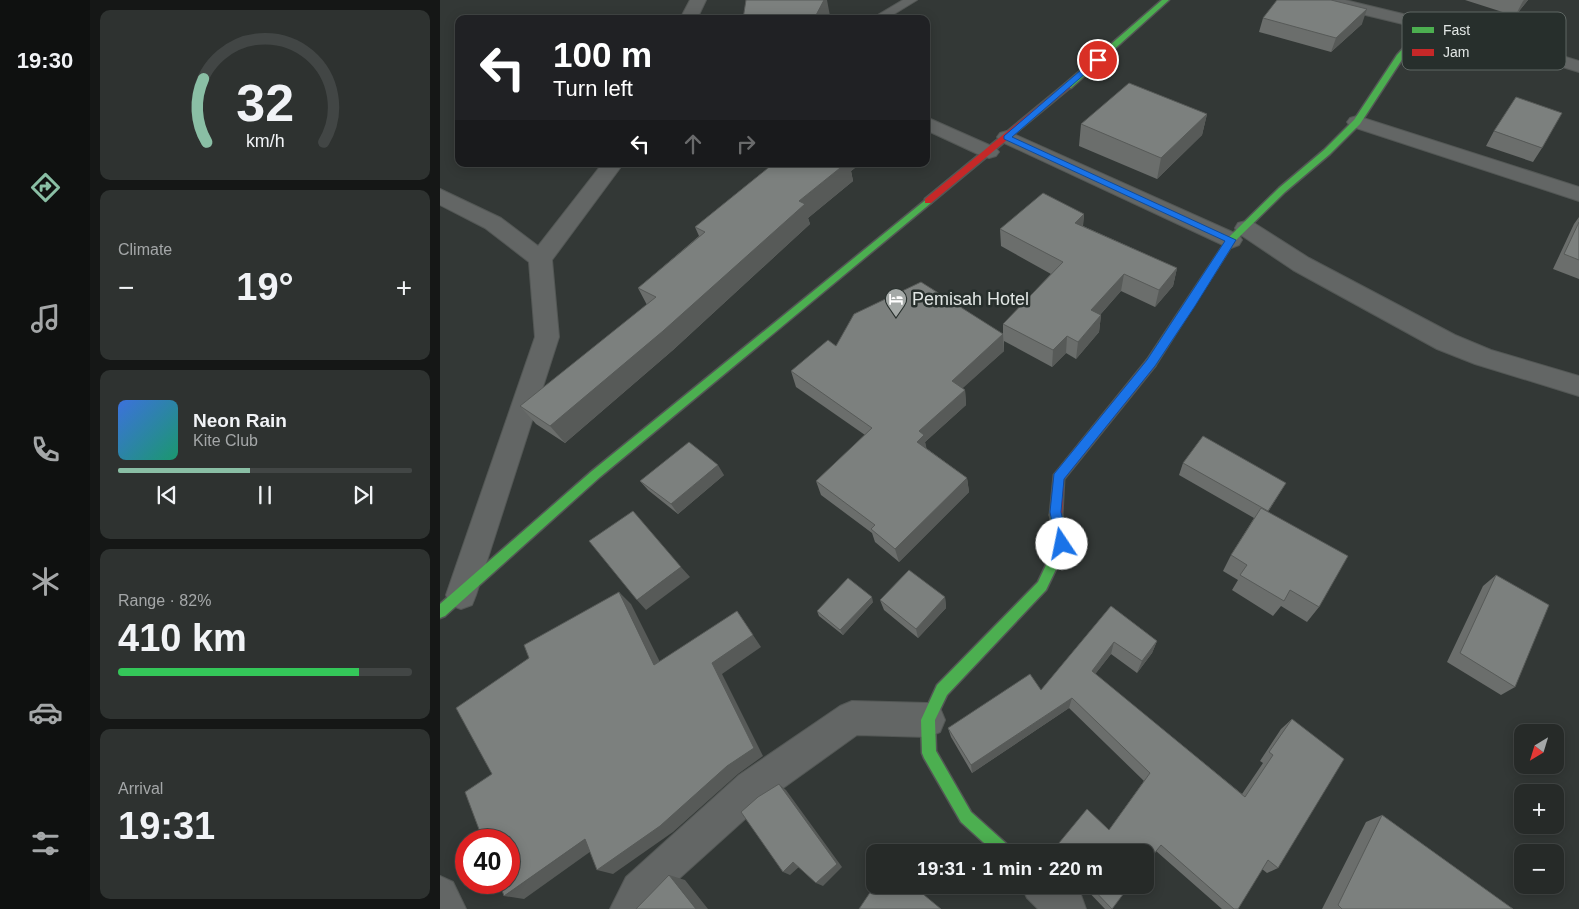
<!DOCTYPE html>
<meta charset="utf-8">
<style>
:root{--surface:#262a28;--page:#2e3230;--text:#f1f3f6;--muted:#a4a7a8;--line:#424645;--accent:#8abfa5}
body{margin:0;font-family:Arial,sans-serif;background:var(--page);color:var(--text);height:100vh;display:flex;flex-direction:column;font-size:19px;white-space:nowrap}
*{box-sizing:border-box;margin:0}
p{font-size:16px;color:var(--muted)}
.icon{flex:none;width:28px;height:28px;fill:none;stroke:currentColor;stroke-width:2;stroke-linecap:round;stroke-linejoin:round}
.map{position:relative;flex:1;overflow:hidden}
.drawer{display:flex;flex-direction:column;gap:10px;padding:10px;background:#151716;width:350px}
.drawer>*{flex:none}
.top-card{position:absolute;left:15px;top:15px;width:475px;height:152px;border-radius:10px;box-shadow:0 2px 12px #0003,0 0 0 1px var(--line);background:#202124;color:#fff;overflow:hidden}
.needle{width:32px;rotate:218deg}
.tools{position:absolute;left:1074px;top:724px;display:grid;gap:10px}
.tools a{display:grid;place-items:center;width:50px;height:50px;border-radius:10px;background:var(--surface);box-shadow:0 2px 12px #0003,0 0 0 1px var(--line);font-size:25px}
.speed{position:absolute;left:15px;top:829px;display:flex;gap:10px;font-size:25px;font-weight:700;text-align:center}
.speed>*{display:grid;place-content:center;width:65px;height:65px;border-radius:50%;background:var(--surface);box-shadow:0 2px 12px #0003,0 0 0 1px var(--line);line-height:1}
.speed .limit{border:8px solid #d22;background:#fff;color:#111}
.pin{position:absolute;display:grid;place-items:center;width:42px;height:42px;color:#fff;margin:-21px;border:2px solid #fff;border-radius:50%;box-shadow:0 1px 5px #0007}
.me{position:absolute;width:55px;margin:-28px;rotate:349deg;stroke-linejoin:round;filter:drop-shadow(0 0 4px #0008)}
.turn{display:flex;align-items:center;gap:18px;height:105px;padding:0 15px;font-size:22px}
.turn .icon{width:65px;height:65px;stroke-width:2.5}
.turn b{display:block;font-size:35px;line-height:42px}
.lanes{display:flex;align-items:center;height:48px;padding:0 15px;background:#0003;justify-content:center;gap:25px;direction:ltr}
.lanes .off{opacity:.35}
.big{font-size:38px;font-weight:700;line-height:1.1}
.drawer .widget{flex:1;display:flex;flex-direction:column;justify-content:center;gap:8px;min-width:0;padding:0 18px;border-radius:10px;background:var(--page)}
.drawer .dial{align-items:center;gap:0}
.dial svg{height:130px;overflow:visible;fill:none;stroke:var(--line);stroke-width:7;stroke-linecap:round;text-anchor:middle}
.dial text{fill:var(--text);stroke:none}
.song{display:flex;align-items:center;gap:15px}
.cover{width:60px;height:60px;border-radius:8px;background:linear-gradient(135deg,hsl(220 70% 55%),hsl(160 70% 35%))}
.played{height:5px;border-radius:2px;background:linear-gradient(90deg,var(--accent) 45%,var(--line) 45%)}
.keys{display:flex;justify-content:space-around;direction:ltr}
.heat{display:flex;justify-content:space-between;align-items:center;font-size:28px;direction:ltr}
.charge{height:8px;border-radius:4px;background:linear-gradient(90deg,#34c759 82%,var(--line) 0)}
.trip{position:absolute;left:426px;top:844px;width:288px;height:50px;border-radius:10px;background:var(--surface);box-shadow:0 2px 12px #0003,0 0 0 1px var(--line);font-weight:700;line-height:50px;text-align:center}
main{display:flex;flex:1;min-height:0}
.tabs{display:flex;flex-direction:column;width:90px;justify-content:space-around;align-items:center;background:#0f1110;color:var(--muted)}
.tabs .icon{width:35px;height:35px}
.tabs .on{color:var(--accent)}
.tabs b{font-size:22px;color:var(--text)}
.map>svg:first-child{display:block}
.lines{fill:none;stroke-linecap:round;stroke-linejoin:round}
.lane-casing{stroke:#535755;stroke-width:2}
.street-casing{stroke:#535755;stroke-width:2}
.fast-casing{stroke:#535755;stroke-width:3}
.jam-casing{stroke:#535755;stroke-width:3}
.lane{fill:#636665;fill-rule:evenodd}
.street{fill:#636665;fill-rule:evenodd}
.fast{fill:#4caf50;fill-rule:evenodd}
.jam{fill:#c62828;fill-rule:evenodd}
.wall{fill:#6b6e6c}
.shaded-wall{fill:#575a58}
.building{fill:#7c807e;stroke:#575a58}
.route{fill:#1a73e8;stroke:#114b97}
.labels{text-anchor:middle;stroke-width:5;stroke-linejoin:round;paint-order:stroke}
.poi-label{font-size:18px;fill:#e1e6e4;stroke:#272f2c;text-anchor:start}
.key{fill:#272f2c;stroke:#5f6663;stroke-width:1}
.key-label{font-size:14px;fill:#e1e6e4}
</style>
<main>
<nav class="tabs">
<b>19:30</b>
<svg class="icon on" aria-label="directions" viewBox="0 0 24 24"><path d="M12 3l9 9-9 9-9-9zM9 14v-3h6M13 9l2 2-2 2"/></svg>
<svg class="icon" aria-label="music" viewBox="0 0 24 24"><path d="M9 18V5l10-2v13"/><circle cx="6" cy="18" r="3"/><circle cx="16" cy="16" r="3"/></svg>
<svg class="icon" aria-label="phone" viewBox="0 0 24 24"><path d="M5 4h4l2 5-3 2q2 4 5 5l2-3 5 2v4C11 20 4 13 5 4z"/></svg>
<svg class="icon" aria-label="climate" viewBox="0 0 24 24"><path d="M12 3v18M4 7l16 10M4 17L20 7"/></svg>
<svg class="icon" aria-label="car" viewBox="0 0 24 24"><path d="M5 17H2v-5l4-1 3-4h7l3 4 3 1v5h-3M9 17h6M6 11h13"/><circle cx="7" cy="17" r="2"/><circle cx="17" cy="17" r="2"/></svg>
<svg class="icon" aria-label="filters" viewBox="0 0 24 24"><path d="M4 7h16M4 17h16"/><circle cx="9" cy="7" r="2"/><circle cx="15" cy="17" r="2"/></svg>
</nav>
<section class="drawer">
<div class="widget dial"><svg viewBox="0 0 100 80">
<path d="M14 69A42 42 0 1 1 86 69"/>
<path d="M14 69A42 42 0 0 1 12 30" stroke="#8abfa5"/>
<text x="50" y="56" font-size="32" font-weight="700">32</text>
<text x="50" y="72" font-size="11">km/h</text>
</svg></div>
<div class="widget"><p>Climate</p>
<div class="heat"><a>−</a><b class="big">19°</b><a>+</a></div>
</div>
<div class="widget">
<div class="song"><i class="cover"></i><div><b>Neon Rain</b><p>Kite Club</p></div></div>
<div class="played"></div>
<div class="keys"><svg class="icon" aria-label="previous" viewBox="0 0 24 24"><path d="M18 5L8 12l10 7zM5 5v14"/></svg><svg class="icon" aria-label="pause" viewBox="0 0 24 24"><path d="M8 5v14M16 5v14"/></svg><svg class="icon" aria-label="next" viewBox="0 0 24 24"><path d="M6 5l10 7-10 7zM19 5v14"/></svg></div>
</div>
<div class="widget"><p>Range · 82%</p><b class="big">410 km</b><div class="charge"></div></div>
<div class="widget"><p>Arrival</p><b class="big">19:31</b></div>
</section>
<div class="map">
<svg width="1139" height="909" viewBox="0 0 1139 909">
<rect width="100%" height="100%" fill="#333836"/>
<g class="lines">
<g class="lane-casing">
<path id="lane" d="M463 0H477L446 19H431Z"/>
</g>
<g class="street-casing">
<path id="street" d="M250 0H266L257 19H240Z
M876 0H905L963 14 1017 24 1139 61V72L1014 34 963 24 884 5 878 4Z
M917 116 1139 187V201L910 126 907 122 910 118Z
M486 117 556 148 559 152 556 156 549 158 542 156 486 130Z
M567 131 799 235 802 240 799 245 791 248 783 245 560 141 557 137 560 133Z
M162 164H183L112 260 119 337 36 595 32 605 21 609 10 605 6 595 95 337 89 262 45 228 0 205V189L61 218 98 246Z
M806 221 814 223 869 258 1015 335 1051 350 1139 376V396L1035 364 997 349 853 270 798 233 795 228 798 223Z
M412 701 488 703 500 708 505 720 500 732 488 737 417 735 325 801 212 903 210 909H170L186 877 299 775 400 706Z
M0 876 13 882 26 909H0Z
M581 885H629L641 895 646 909H598L587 898Z"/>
</g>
<g class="fast-casing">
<path id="fast" d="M722 0H729L631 88H625V84Z
M986 23 992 24 963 58 920 124 890 154 845 192 794 242 715 366H707L706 363 707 360 788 238 839 188 884 150 914 120 957 55Z
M488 198 492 201 491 203 160 477 5 616 0 618V604L152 471Z
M616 510 620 511 622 515 628 544 606 590 507 695 495 720 496 751 531 812 570 847 573 852H554L521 822 484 758 482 753 481 720 497 685 598 582 616 544 610 515 612 511Z"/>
</g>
<g class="jam-casing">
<path id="jam" d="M625 84 632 86 491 203H485V199Z
M711 359 716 363 715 366 624 479 622 515 620 519 616 520 612 519 610 515 614 475 707 360Z"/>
</g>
<use href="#lane" class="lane"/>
<use href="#street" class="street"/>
<use href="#fast" class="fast"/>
<use href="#jam" class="jam"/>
</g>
<path class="wall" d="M1025 0H1088L1075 16Z
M823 18 922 24 891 52 819 32Z
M767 114 762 135 717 179 639 146 641 124Z
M1054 131 1102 148 1093 162 1046 146Z
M333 164H420L411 171 413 181 368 218 370 224 233 350 125 443 96 424 80 406 207 305 198 288 259 236 255 227Z
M644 214 643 226 737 268 733 286 715 307 681 291 660 315H661L659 332 636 359 626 353 612 367 564 341V351L522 388 525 390 526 405 485 442 486 448 527 478 529 492 459 562 435 542 432 533 381 495 376 481 425 435 356 387 351 371 396 346 563 334V324L611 274 561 246 560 229Z
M1139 217V279L1113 269 1134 224Z
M743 463 846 483 828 512 879 607 867 622 841 606 833 616 792 590 798 580 783 571 791 555 814 518 739 475Z
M284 475 238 514 208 490 200 481Z
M1056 575 1075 687 1061 695 1007 662 1043 586Z
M505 597 506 608 478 638 444 610 440 600Z
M433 602 403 635 379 616 377 611Z
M671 606 717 641 712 653 697 673 671 654 655 674 802 794 823 763 820 761 841 729 852 719 838 868 827 873 822 869 794 909H782L716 851 705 852H613L614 849 669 830 704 781 629 708 532 773 511 737 508 728 601 690Z
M942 815 1073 909H882L926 822Z
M642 885H690L672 909H665Z"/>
<path class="shaded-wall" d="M384 0H387L390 16 388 19H374Z
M1084 0H1088L1075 16 1083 1Z
M927 9 922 24 891 52 896 38Z
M767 114 762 135 717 179 721 158Z
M405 164H420L411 171 413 181 368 218 370 224 233 350 125 443 110 426 359 201Z
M644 214 642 232 635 223Z
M737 268 733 286 715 307 719 290Z
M684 274 681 291 649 327 651 310Z
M661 315 659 332 636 359 638 342Z
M563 334 564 351 513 397 512 381Z
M627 336 626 353 612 367 613 350Z
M525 390 526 405 485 442 487 450 477 442 479 431Z
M278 465 284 475 238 514 231 504Z
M527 478 529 492 459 562 455 549Z
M241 567 250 577 206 610 197 600Z
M179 592 191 604 227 676 214 665Z
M432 597 433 602 403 635 400 630Z
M505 597 506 608 478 638 476 629Z
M297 611 321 647 282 674 323 756 298 774 233 832 173 874 157 870 272 663Z
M717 641 712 653 697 673 702 661Z
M674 642 671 654 649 682 652 671Z
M632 698 629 708 532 773 531 765Z
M339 784 346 790 402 867 383 886 376 883Z
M145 839 161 844 84 899 64 896Z
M353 862 360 866 350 875 343 872Z
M229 875 245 880 268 909H256Z"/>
<path class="building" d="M306 0H384L374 19H303Z
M837 0H891L927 9 896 38 823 18Z
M689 83 767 114 721 158 641 124Z
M1076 97 1122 113 1102 148 1054 131Z
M333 164H405L359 201 365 204 223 331 110 426 80 406 216 297 198 288 265 232 255 227Z
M603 193 644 214 635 223 737 268 719 290 684 274 651 310 661 315 638 342 627 336 613 350 563 324 623 262 560 229Z
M1139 222V260L1124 254Z
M481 282 563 334 512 381 525 390 479 431 484 435 477 442 527 478 455 549 431 529 435 525 376 481 432 428 351 371 388 340 396 346 414 314Z
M763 436 846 483 828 511 743 463Z
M249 442 278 465 231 504 200 481Z
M821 508 908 556 879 607 850 590 844 601 800 575 807 565 791 555Z
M193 511 241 567 197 600 149 541Z
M469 570 505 597 476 629 440 600Z
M1056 575 1109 605 1075 687 1020 653Z
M408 578 432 597 400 630 377 611Z
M179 592 214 665 297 611 313 635 272 663 314 748 287 766 220 826 157 870 145 839 64 896 59 882H69V840H43L25 792 52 774 16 708 89 658 84 645Z
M671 606 717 641 702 661 674 642 652 671 805 797 833 755 829 752 852 719 904 759 838 868 828 860 798 909H794L721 845 705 865V852H617L614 849 647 809 669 830 710 773 632 698 531 765 508 728 590 674 601 690Z
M339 784 397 864 376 883 353 862 343 872 301 812 318 797Z
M942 815 1073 909H902L898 905Z
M229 875 256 909H196Z
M435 885H472L501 909H419Z
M649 885H690L672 909Z"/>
<path class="route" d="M655 58 661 60 572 137 796 240 755 306 715 366 624 479 621 512 628 544 626 548 622 550 617 548 616 544 610 512 614 474 707 360 785 241 564 139V136Z"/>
<defs>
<g id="hotel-pin" transform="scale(1.125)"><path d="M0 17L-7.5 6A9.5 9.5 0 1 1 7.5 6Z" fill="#a4a9a7" stroke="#272f2c"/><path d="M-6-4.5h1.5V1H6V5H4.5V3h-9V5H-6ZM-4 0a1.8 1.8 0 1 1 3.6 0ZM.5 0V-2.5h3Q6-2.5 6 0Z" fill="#fff"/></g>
</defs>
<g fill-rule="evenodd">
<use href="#hotel-pin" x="456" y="299"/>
</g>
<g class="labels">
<g class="poi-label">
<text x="472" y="305">Pemisah Hotel</text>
</g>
</g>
<rect x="962" y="12" width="164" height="58" rx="8" class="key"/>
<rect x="972" y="27" width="22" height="6" fill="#4caf50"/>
<rect x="972" y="49" width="22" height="7" fill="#c62828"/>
<g class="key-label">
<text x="1003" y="35">Fast</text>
<text x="1003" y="57">Jam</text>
</g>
</svg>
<div class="tools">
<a><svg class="needle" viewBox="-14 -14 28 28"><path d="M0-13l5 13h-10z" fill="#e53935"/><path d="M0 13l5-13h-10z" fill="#a4a7a8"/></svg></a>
<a>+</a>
<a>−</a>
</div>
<div class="speed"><div class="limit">40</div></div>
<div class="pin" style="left:658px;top:60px;background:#d93025"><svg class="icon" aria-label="arrive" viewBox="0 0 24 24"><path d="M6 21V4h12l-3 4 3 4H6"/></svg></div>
<svg class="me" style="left:622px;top:544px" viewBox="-20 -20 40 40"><circle r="19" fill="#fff"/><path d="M0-13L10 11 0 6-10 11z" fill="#1a73e8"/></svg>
<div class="trip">19:31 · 1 min · 220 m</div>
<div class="top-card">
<div class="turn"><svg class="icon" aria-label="left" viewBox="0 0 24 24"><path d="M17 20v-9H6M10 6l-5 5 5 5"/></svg><div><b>100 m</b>Turn left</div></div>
<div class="lanes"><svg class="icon" aria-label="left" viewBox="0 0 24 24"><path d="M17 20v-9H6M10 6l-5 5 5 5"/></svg><svg class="icon off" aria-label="ahead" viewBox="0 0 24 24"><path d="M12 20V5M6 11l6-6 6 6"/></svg><svg class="icon off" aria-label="right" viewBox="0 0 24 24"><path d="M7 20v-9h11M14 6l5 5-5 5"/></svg></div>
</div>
</div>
</main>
